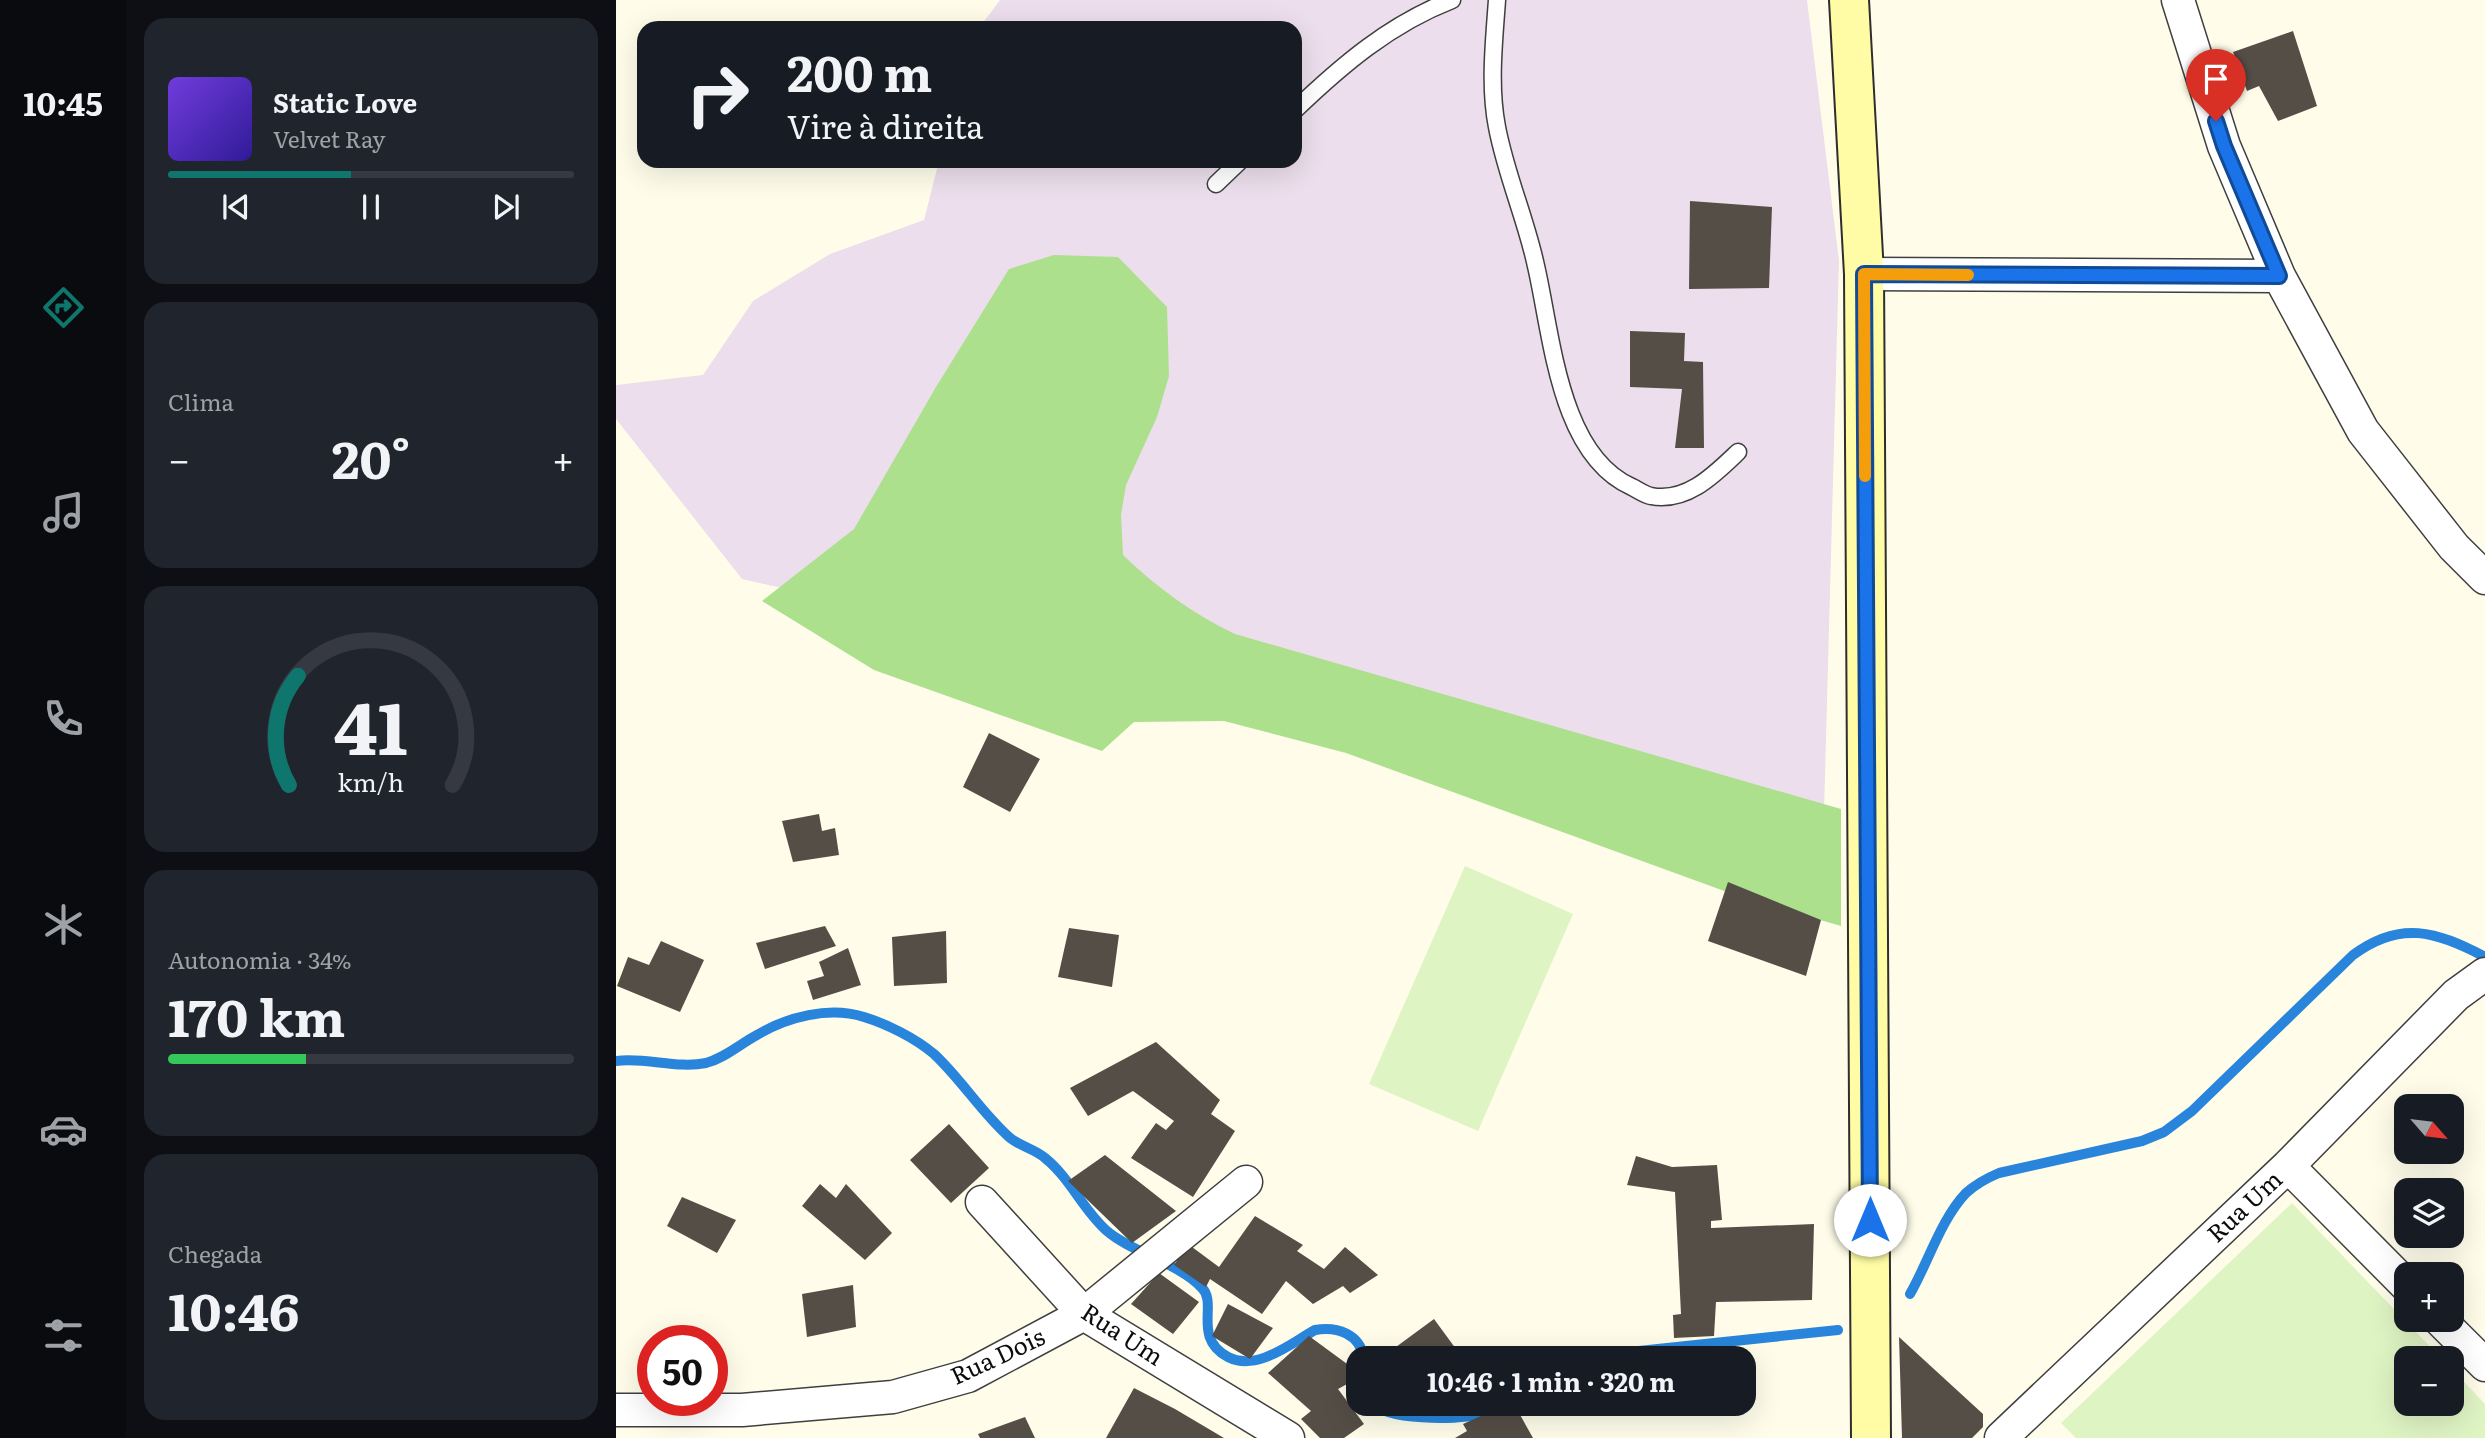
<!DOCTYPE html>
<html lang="pt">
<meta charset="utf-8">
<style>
:root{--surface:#171b24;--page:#20242c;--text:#f1f3f6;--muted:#9ea1a6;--line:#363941;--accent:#0f766e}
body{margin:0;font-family:Literata,serif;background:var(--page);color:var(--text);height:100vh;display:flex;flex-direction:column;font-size:26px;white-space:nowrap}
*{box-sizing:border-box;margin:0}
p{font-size:23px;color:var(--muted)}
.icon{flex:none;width:38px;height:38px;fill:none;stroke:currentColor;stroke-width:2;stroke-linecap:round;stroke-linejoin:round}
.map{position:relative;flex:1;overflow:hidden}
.details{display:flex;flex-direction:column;gap:18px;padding:18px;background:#0d0f14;width:490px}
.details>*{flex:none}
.guide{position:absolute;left:21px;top:21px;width:665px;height:147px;border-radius:21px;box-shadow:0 7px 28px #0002;background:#171b24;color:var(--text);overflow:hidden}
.needle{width:46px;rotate:118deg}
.tools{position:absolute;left:1778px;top:1094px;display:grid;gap:14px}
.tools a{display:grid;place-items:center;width:70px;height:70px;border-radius:14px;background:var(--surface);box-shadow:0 7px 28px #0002;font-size:35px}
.speed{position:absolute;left:21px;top:1325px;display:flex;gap:14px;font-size:35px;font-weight:700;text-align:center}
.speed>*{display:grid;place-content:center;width:91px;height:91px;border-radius:50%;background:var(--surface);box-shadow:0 7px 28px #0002;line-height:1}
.speed .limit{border:10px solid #d22;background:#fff;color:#111}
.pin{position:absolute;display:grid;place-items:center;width:60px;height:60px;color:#fff;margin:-72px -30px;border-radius:50% 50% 50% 0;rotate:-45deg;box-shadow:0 0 7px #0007}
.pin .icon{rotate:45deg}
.me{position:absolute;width:77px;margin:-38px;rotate:0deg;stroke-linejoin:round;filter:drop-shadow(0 0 5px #0008)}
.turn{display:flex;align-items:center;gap:24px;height:147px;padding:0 35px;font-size:32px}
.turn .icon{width:91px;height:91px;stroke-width:2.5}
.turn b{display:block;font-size:49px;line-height:60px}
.big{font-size:52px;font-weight:700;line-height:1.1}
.details .card{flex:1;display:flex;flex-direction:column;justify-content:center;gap:10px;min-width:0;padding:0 24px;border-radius:21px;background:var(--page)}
.details .dial{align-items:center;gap:0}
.dial svg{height:182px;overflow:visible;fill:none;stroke:var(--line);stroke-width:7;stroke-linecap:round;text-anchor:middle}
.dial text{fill:var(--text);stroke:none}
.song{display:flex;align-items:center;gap:21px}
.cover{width:84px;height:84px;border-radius:10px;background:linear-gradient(135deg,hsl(260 70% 55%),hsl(250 70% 35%))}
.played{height:7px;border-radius:4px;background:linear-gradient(90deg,var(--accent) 45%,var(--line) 45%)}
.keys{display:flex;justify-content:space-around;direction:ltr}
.heat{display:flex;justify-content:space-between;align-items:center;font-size:38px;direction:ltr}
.charge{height:10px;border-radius:5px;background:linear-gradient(90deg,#34c759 34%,var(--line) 0)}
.trip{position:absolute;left:730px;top:1346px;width:410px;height:70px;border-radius:21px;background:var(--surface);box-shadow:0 7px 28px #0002;font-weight:700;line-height:70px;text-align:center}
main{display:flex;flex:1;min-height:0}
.menu{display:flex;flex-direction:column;width:126px;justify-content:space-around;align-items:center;background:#090b0e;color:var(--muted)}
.menu .icon{width:49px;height:49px}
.menu .active{color:var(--accent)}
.menu b{font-size:32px;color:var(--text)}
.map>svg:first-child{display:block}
.industrial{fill:#ecdeec}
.forest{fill:#ace08d}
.pitch{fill:#dff4c3}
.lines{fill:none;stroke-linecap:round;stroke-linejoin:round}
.stream{stroke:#2885db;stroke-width:10}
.building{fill:#554e47}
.lane-casing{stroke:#3f3f3f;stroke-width:19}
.street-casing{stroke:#3f3f3f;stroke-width:35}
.secondary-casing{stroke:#2e2e2e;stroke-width:42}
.lane{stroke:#fff;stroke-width:16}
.street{stroke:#fff;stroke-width:32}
.secondary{stroke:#fffca5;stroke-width:38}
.route-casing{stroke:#114b97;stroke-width:18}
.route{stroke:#1a73e8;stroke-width:12}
.slow{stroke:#f59e0b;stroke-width:12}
.labels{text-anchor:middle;stroke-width:7;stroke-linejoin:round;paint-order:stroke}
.street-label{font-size:24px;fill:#0c0c0c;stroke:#fff}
</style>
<main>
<nav class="menu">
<b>10:45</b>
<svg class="icon active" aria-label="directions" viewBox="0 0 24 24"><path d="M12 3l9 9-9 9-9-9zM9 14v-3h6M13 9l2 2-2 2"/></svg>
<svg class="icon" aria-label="music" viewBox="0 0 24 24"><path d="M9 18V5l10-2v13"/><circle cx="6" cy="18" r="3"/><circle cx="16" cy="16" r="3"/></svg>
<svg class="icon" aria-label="phone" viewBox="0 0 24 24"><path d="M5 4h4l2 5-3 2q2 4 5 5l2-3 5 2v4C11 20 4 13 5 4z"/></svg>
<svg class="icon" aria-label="climate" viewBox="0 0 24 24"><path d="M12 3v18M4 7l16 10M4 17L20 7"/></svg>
<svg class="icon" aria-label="car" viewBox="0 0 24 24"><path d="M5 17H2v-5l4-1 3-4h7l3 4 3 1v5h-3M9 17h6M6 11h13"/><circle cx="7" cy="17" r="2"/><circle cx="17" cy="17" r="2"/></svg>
<svg class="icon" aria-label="filters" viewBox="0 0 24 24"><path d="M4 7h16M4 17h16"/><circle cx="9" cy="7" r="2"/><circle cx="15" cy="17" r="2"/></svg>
</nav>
<section class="details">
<div class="card">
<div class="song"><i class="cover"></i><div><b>Static Love</b><p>Velvet Ray</p></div></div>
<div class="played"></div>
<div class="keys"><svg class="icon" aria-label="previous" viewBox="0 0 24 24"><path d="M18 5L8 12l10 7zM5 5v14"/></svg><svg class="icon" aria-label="pause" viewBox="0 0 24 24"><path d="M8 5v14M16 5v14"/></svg><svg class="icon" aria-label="next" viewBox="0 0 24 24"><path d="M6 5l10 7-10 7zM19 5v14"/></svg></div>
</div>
<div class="card"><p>Clima</p>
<div class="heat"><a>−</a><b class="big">20°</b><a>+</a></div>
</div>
<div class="card dial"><svg viewBox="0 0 100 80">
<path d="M14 69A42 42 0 1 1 86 69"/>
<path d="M14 69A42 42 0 0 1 18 21" stroke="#0f766e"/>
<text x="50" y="56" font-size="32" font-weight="700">41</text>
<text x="50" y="72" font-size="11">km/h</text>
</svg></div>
<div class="card"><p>Autonomia · 34%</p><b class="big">170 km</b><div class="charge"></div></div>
<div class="card"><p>Chegada</p><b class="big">10:46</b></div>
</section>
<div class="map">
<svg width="1869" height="1438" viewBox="0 0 1869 1438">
<rect width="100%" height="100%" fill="#fffdea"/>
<path class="industrial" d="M384 0H1191L1223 261 1208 813 484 661 126 579 0 419V385L87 375 137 301 214 254 308 220 323 161H679V28H363Z"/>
<path class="forest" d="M438 255 502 257 551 307 553 376 541 417 510 485 505 515 507 555C540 587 577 614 619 634L1225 809V926L1122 896 730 753 608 721 518 722 486 751 258 670 146 601 238 529 320 387 393 269Z"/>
<path class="pitch" d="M849 866 957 914 862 1131 753 1084Z
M1676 1203 1825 1358H1790V1404H1836V1369L1869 1404V1438H1460L1445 1423Z"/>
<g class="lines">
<path class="stream" d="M0 1061C30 1057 61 1069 90 1063 109 1058 124 1044 141 1035 171 1017 213 1006 248 1017 271 1024 299 1038 318 1054 345 1079 365 1112 393 1137 403 1146 419 1149 429 1158 454 1178 467 1210 491 1231 515 1252 563 1263 586 1288 602 1303 576 1338 612 1357 641 1372 675 1343 699 1330 721 1326 744 1334 748 1358
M1294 1294C1312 1263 1325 1219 1350 1193 1360 1184 1371 1178 1383 1173L1526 1141 1548 1132 1576 1111 1737 955C1784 920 1820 931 1869 957
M977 1358 1023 1351 1222 1330
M758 1404C770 1420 841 1420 860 1415 869 1414 878 1408 885 1404"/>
</g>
<path class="building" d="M1677 31 1701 106 1662 121 1643 86 1631 91 1617 52Z
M1074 201 1156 207 1153 288 1073 289Z
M1014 331 1069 333 1068 361 1087 362 1088 448H1059L1066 389 1014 387Z
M373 733 424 759 394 812 347 787Z
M203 814 206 831 219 828 223 855 177 862 166 821Z
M1112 882 1205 920 1190 976 1092 941Z
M209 926 220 946 149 969 140 943Z
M453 928 503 935 496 987 442 977Z
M330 931 331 983 278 986 276 937Z
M45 941 88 960 64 1012 1 986 12 957 33 965Z
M232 948 245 985 197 1000 191 981 208 976 203 962Z
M540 1042 604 1100 595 1114 619 1131 577 1197 515 1158 540 1123 550 1130 558 1121 517 1091 472 1116 454 1088Z
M333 1124 373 1168 335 1203 294 1160Z
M489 1155 560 1211 516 1243 452 1181Z
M1020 1156 1056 1167 1101 1165 1106 1220 1095 1221V1228L1198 1224 1196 1300 1100 1302 1098 1336 1058 1338 1057 1315 1065 1314 1059 1192 1011 1185Z
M204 1184 220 1198 230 1184 276 1233 249 1260 186 1206Z
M66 1197 120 1220 101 1253 51 1226Z
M639 1216 687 1245 681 1251 708 1269 729 1247 762 1275 734 1293 727 1286 697 1304 670 1281 646 1314 594 1279 590 1287 558 1265 572 1244 603 1267Z
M543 1273 583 1302 557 1334 515 1304Z
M237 1285 240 1327 191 1337 186 1294Z
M612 1304 657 1328 634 1359 596 1336Z
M818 1319 840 1349 828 1358H765Z
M693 1336 742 1372V1378L722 1389 748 1424 728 1438H704L685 1419 695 1411 652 1373Z
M1283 1337 1367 1414V1427L1356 1438H1286Z
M518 1388 559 1409 608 1438H490Z
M892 1404H898L917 1438H839L851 1431 847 1424Z
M409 1417 419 1438H364L362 1434Z"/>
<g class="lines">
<g class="lane-casing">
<path id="lane" d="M881 0C878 42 873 86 881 127 890 175 910 219 920 266 936 335 943 455 1016 487 1022 490 1029 495 1035 496 1071 503 1099 474 1122 452
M679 110C726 65 774 24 836 0
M600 184 624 161"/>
</g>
<g class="street-casing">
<path id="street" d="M1562 0 1608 146 1663 276 1747 431 1838 547 1869 578
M1248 274 1663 276
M1672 1166 1790 1285
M366 1202 468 1314 672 1438
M1824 1320 1869 1365
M0 1410H126L277 1397 352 1376 468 1314 630 1182
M1385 1438 1672 1166 1840 995 1869 974"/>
</g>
<g class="secondary-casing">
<path id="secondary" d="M1233 0 1248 274 1255 1438"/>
</g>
<use href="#lane" class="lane"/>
<use href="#street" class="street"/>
<use href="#secondary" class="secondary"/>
</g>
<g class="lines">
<g class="route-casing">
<path id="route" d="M1254 1220 1248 274 1663 276 1608 146 1600 121"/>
</g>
<use href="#route" class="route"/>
<path class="slow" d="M1249 476 1248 274 1352 275"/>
</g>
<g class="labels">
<g class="street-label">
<text transform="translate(1629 1207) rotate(-43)" y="8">Rua Um</text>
<text transform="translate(506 1335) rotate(33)" y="8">Rua Um</text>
<text transform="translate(382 1357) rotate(-25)" y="8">Rua Dois</text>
</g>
</g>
</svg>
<div class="tools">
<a><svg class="needle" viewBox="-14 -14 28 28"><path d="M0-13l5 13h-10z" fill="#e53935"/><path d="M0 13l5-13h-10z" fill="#9ea1a6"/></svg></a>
<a><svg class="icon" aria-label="layers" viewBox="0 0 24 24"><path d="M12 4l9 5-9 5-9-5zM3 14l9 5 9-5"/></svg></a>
<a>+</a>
<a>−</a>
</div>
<div class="speed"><div class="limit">50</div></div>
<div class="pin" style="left:1600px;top:121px;background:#d93025"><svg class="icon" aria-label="arrive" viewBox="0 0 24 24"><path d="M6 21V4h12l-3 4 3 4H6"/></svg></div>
<svg class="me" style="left:1254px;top:1220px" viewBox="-20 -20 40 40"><circle r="19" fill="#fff"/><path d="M0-13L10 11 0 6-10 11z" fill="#1a73e8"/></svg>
<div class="trip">10:46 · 1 min · 320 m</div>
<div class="guide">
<div class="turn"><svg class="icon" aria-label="right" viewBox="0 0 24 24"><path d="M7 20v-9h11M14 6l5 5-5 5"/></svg><div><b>200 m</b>Vire à direita</div></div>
</div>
</div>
</main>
